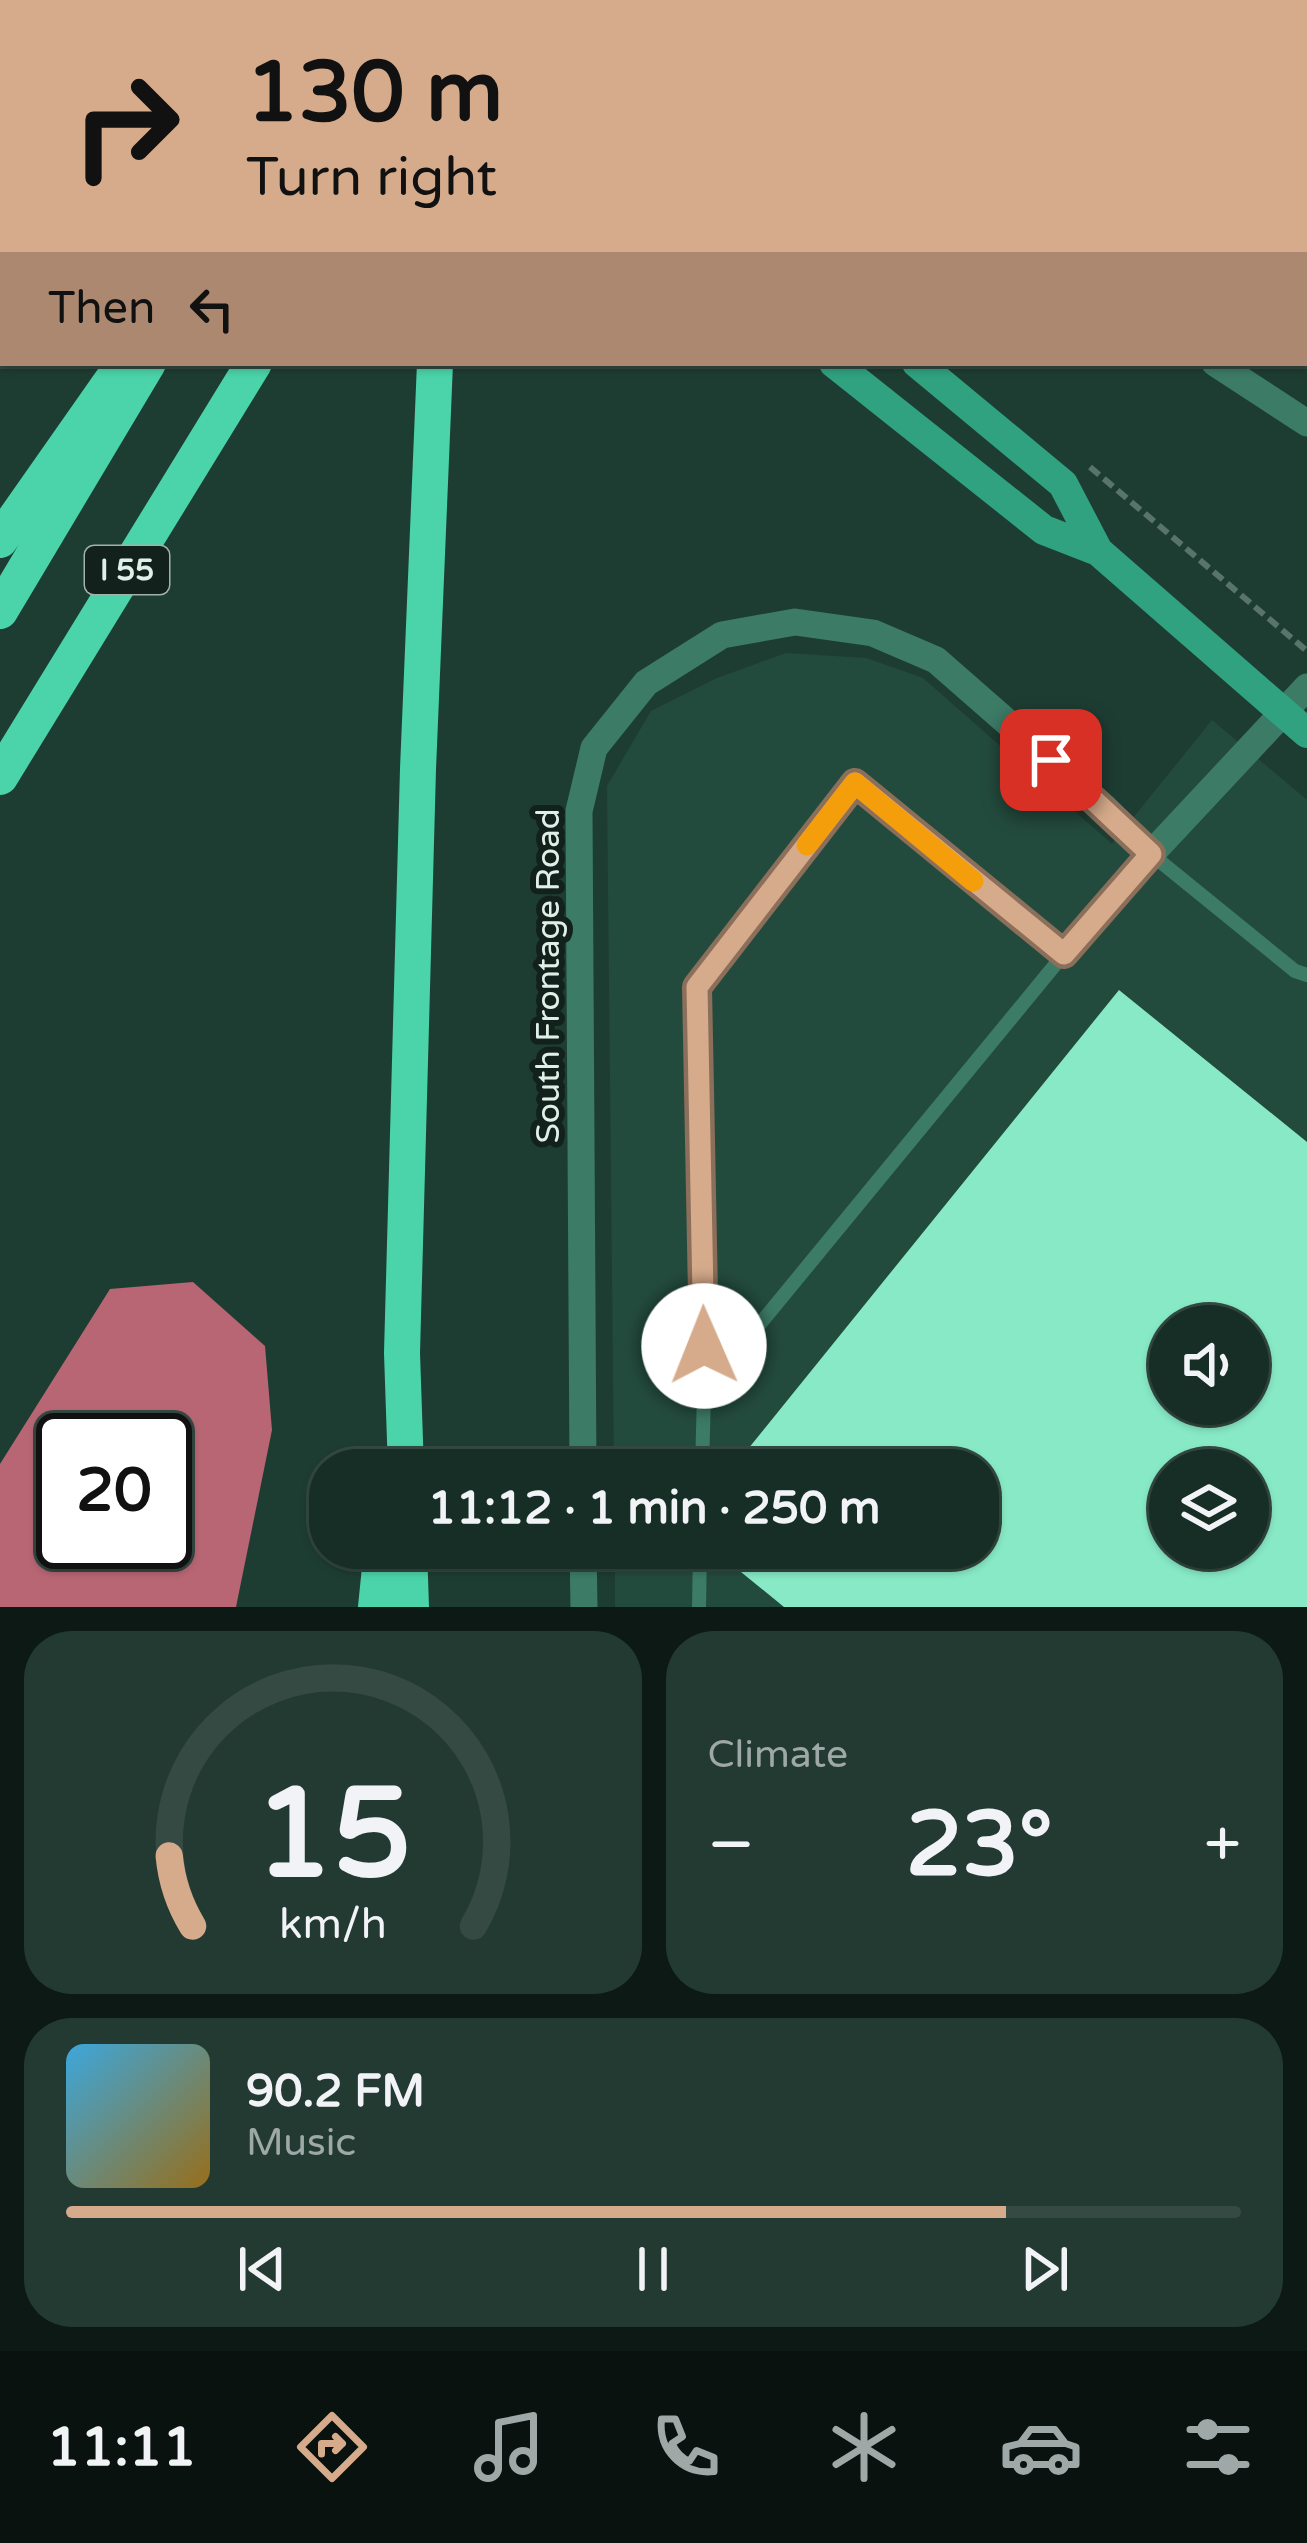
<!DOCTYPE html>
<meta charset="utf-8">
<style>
:root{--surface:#162e26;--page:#233a32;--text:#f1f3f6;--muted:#9ea8a7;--line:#354a43;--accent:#d6ab8b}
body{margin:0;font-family:"Varela Round",sans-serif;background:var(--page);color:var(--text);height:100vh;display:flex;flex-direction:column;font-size:45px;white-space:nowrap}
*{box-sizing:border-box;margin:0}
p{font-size:39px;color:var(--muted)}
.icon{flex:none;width:66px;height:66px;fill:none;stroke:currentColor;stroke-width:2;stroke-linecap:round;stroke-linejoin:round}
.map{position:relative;height:1607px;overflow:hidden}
.details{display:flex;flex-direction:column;gap:24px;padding:24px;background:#0c1915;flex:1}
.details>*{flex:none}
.guide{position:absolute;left:0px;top:0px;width:1308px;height:366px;box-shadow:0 3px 9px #0004,0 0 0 3px var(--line);background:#d6ab8b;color:#111;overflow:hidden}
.fabs{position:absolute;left:1149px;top:1305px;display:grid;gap:24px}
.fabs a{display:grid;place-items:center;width:120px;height:120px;border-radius:50%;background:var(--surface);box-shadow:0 3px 9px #0004,0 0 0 3px var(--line);font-size:60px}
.speed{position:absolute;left:36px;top:1413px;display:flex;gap:24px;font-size:60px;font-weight:700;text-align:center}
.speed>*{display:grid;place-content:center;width:156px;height:156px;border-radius:50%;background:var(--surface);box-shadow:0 3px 9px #0004,0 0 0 3px var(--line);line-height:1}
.speed .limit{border:6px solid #111;border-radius:18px;background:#fff;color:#111}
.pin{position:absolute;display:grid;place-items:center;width:102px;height:102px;color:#fff;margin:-51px;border-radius:24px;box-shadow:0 6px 18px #0006}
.me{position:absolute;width:132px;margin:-66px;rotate:359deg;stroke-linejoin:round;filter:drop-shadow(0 0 9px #0008)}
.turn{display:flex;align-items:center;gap:42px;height:252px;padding:0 48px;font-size:54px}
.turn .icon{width:156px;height:156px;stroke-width:2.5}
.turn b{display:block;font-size:84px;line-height:102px}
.then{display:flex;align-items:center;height:114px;padding:0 48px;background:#0003;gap:24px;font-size:45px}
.big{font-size:90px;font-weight:700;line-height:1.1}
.details .tile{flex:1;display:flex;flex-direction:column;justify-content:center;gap:18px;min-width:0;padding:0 42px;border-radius:48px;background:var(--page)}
.details .dial{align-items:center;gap:0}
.dial svg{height:312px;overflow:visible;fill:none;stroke:var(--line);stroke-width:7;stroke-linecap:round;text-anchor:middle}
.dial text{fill:var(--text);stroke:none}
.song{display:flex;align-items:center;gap:36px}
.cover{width:144px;height:144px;border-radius:18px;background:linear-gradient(135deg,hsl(200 70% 55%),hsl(40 70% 35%))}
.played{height:12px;border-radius:6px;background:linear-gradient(90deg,var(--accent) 80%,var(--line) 80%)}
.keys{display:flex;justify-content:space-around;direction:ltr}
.heat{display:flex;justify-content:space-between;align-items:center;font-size:66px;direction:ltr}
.details .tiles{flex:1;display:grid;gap:24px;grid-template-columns:1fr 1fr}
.tile:last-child{grid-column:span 2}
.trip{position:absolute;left:309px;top:1449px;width:690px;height:120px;border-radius:48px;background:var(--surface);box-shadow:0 3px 9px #0004,0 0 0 3px var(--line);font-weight:700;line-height:120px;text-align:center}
.tab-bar{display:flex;height:192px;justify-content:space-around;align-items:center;background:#09120f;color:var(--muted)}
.tab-bar .icon{width:84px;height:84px}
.tab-bar .active{color:var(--accent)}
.tab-bar b{font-size:54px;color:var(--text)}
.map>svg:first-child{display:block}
.built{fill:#234b3d;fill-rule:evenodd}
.water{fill:#b86674;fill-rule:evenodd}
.building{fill:#87e9c6;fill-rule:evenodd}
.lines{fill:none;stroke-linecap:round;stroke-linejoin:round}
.path{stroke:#59746a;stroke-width:6;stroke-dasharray:12 6;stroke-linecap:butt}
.lane{stroke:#3c7b66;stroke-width:14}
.street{stroke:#3c7b66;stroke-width:27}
.secondary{stroke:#30a280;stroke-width:30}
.highway{stroke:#4bd4a9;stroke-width:36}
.route-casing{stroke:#8b6f5a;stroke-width:30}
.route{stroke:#d6ab8b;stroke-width:21}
.slow{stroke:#f59e0b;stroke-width:21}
.labels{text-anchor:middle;stroke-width:12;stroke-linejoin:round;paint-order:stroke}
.shield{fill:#13211c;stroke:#a1b2ab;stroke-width:3}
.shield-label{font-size:30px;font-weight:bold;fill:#def0e8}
.street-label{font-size:33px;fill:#def0e8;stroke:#13211c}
</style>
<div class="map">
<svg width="1307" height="1607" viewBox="0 0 1307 1607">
<rect width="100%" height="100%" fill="#1e3d32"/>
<path class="built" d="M786 653 866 658 923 678 1112 844 1212 720 1307 800V1607H615V1548H978V1470H614L607 786 651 711 717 678ZM1170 1326H1248V1404H1170ZM1170 1470H1248V1548H1170Z"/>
<path class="water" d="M193 1282 265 1346 272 1430 236 1607H0V1464L110 1289ZM63 1440H165V1542H63Z"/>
<path class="building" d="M1119 990 1307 1142V1607H784L725 1559V1548H978V1470H731ZM1170 1326H1248V1404H1170ZM1170 1470H1248V1548H1170Z"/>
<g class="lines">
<path class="path" d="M1090 467 1307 651"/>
<path class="lane" d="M704 1391 697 987 855 783 1064 954
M702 1470 704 1392 1064 954 1151 854 1295 971 1307 975
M699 1607 700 1548"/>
<path class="street" d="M787 0 788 3
M1215 363 1307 423
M583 1470 579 811 594 748 646 683 722 635 795 622 873 633 936 660 1105 808 1151 854 1307 687
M583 1548 584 1607"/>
<path class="secondary" d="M440 0 443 3
M834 363 1044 530 1098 551 1307 733
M917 363 1063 484 1098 551"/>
<path class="highway" d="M221 3 223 0
M364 3 366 0
M481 3 483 0
M558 3 560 0
M0 205 3 202
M0 253 3 251
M0 540 115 376
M0 611 148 363
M0 777 254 363
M406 1470 402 1353 418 769 435 363
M409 1548 411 1607
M376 1607 382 1548"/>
</g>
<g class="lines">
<g class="route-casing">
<path id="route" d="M704 1346 697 987 855 783 1064 954 1151 854 1051 760"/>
</g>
<use href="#route" class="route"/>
<path class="slow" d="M807 845 855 783 973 881"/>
</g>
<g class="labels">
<rect class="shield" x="85" y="546" width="84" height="48" rx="9"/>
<g class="shield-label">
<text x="127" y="580">I 55</text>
</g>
<g class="street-label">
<text transform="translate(547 976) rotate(-90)" y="12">South Frontage Road</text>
</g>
</g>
</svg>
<div class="fabs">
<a><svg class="icon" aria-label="sound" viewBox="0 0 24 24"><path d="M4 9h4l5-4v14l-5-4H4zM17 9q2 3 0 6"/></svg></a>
<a><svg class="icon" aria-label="layers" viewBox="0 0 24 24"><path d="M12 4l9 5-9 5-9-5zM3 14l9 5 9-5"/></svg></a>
</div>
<div class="speed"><div class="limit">20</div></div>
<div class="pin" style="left:1051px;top:760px;background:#d93025"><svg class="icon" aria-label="arrive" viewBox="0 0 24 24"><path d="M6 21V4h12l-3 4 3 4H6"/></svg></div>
<svg class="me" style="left:704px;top:1346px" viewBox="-20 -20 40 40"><circle r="19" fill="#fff"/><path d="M0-13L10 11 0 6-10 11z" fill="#d6ab8b"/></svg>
<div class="trip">11:12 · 1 min · 250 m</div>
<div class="guide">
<div class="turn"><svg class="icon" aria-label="right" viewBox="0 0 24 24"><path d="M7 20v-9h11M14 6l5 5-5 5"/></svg><div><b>130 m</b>Turn right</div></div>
<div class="then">Then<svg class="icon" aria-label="left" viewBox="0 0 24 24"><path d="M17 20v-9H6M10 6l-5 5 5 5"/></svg></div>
</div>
</div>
<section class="details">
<div class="tiles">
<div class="tile dial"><svg viewBox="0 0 100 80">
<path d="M14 69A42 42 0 1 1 86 69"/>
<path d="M14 69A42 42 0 0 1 8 51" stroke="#d6ab8b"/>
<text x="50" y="56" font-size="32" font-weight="700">15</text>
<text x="50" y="72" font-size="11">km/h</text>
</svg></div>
<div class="tile"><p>Climate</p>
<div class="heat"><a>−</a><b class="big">23°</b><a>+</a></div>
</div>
<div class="tile">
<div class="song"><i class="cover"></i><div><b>90.2 FM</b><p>Music</p></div></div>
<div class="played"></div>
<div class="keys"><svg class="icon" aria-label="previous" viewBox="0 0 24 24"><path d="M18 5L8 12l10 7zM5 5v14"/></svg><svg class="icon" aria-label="pause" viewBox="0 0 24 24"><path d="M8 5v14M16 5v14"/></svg><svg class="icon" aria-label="next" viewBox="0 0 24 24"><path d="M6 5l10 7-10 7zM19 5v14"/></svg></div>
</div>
</div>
</section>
<nav class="tab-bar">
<b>11:11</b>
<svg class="icon active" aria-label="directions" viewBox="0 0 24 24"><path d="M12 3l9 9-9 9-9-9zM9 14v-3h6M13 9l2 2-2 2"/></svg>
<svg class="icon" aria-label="music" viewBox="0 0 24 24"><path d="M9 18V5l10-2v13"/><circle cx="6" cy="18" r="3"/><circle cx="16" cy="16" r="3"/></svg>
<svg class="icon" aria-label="phone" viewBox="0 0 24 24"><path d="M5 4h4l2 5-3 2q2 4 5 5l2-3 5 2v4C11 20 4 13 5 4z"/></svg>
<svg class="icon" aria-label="climate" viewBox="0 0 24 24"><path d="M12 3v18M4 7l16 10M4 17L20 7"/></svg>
<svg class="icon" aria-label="car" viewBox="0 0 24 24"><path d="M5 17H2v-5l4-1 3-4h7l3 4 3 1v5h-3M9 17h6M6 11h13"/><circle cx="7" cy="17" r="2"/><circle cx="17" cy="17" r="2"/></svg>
<svg class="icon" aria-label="filters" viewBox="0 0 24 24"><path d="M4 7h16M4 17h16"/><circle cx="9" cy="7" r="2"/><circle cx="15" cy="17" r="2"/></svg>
</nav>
